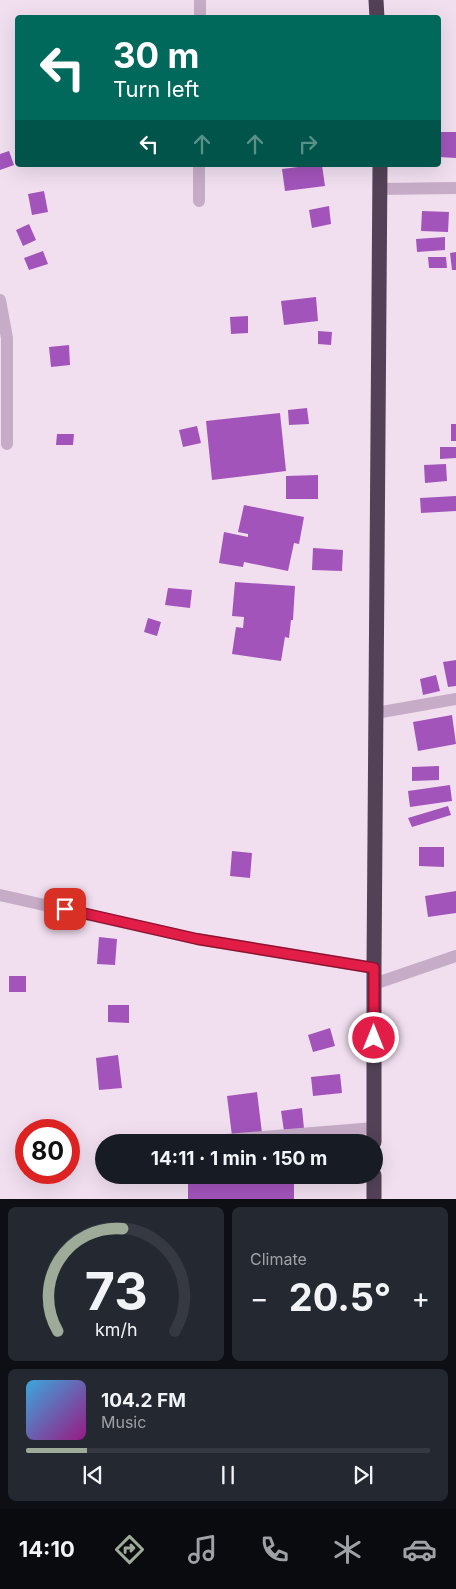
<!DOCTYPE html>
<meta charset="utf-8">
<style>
:root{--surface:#171b24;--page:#242831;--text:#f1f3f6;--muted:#9ea1a6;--line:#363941;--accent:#9eab98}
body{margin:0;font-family:Inter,sans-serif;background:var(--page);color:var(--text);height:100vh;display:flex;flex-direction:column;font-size:19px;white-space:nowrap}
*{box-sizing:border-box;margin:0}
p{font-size:16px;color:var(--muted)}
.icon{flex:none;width:28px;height:28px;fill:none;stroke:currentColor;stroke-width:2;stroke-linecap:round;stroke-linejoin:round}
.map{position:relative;height:1199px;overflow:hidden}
.drawer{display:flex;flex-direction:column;gap:8px;padding:8px;background:#0d0f14;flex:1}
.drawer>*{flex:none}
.hud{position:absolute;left:15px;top:15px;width:426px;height:152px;border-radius:5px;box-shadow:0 5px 20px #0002;background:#00695c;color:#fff;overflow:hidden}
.speed{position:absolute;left:15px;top:1119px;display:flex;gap:10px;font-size:25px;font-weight:700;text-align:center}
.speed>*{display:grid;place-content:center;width:65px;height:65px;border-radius:50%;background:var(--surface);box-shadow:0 5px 20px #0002;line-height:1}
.speed .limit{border:8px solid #d22;background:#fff;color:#111}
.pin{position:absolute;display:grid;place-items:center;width:42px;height:42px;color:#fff;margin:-21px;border-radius:10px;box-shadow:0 2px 8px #0006}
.me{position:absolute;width:55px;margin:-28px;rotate:0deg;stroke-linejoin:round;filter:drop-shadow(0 0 4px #0008)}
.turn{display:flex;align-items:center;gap:18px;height:105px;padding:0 15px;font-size:22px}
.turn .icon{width:65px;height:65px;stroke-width:2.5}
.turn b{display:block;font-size:35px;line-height:42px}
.lanes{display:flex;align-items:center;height:48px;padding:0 15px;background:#0003;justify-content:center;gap:25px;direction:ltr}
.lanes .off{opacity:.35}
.big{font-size:38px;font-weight:700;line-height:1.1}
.drawer .card{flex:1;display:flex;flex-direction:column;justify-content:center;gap:8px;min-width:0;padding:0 18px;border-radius:8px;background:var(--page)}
.drawer .dial{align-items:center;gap:0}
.dial svg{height:130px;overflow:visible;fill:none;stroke:var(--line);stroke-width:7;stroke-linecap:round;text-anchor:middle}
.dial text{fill:var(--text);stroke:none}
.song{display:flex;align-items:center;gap:15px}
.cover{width:60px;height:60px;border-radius:8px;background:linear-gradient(135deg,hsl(200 70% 55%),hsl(310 70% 35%))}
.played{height:5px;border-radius:2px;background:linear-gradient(90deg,var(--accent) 15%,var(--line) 15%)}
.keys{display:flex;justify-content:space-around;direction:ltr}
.heat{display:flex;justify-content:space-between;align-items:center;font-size:28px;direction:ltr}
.drawer .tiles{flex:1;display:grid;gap:8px;grid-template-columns:1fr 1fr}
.card:last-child{grid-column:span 2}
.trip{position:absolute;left:95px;top:1134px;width:288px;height:50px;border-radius:25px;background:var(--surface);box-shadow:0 5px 20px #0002;font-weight:700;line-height:50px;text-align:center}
.menu{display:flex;height:80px;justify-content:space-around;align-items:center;background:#090b0e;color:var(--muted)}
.menu .icon{width:35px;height:35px}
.menu .current{color:var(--accent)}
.menu b{font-size:22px;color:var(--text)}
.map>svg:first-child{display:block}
.building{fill:#a254ba}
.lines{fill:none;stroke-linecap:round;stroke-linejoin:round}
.minor{stroke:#c7acc8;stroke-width:12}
.highway{stroke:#534257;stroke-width:15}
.route-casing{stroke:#92132f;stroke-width:12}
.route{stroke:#e11d48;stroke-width:9}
</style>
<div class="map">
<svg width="456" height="1199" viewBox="0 0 456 1199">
<rect width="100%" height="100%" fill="#f1dff0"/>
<path class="building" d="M439 132H456V158L439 157Z
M9 151 14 165 0 170V154Z
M297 165H322L325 186 285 191 282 169 298 167Z
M44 191 48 212 32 215 28 194Z
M329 206 331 224 312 228 309 210Z
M422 211 449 212 448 232 421 231Z
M29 224 36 240 23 246 16 230Z
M445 237V250L417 252 416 239Z
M43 251 48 264 29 270 24 258Z
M456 252V270H452L450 253Z
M428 257H446L447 268H429Z
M316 297 318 321 284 325 281 301Z
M248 316V333L231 334 230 317Z
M318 331 332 332 331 345 318 344Z
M69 345 70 365 51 367 49 347Z
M307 408 309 424 289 425 288 410Z
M280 413 286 471 212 480 206 421Z
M451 424H456V441H451Z
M197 426 201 443 183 447 179 430Z
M57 434H74L73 445H56Z
M440 447H456V458L440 459Z
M446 464 447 481 425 483 424 465Z
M318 475V499H286V476Z
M456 496V511L421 513 420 498Z
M244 505 304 517 299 544 294 543 288 571 244 562 243 567 219 563 224 532 248 537V534L238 532Z
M313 548 343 550 342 571 312 570Z
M235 582 295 586 293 620H291L289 638 285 637 281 661 232 654 236 627 243 628 244 617 232 616Z
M168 588 192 590 190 608 165 605Z
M148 618 161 622 157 636 144 632Z
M456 660V686L448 687 443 662Z
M436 675 440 691 423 695 420 679Z
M452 715 456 744 418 751 413 722Z
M439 766V780L412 781V767Z
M450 785 452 801 410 807 408 791Z
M448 806 451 815 412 827 408 818Z
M419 847H444V867L419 866Z
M232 851 252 853 250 878 230 876Z
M456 891V913L428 917 425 896Z
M99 937 117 939 115 965 97 964Z
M9 976H26V992H9Z
M108 1005H129V1023L108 1022Z
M330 1028 335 1046 313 1052 308 1035Z
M118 1055 122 1088 99 1090 96 1058Z
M340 1074 342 1093 313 1096 311 1077Z
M257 1092 262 1133 232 1136 227 1096Z
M302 1108 304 1129 284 1131 281 1111Z
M188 1175H294V1199H188Z"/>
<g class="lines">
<path class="minor" d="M200 18V0
M380 189 456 188
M199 201V165
M0 300 7 338V444
M376 713 456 699
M0 895 197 939 374 968
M374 984 456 956
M202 1142 374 1128"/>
<path class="highway" d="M376 0 377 18
M374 1142V968L380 165
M374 1199V1175"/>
</g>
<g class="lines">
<g class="route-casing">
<path id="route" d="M65 909 197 939 374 968V1038"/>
</g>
<use href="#route" class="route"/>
</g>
</svg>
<div class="speed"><div class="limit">80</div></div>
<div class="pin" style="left:65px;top:909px;background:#d93025"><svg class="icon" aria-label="arrive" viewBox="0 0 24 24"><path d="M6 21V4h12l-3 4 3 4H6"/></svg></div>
<svg class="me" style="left:374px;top:1038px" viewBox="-20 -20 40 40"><circle r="17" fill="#e11d48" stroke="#fff" stroke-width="3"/><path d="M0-11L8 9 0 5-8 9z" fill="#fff"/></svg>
<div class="trip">14:11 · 1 min · 150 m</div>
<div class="hud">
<div class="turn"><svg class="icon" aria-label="left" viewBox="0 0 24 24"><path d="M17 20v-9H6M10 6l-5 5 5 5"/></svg><div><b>30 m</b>Turn left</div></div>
<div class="lanes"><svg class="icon" aria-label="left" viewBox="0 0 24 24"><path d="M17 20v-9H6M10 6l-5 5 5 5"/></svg><svg class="icon off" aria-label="ahead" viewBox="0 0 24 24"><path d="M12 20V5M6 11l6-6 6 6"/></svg><svg class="icon off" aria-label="ahead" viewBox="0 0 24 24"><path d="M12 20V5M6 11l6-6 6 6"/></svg><svg class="icon off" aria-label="right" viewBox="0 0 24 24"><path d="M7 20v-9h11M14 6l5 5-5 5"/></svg></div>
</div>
</div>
<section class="drawer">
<div class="tiles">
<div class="card dial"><svg viewBox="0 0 100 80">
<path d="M14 69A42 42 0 1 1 86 69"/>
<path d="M14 69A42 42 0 0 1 54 6" stroke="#9eab98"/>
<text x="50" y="56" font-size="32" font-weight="700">73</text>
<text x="50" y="72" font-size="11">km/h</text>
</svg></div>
<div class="card"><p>Climate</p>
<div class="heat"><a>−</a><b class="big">20.5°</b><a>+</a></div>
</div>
<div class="card">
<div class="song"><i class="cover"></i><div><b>104.2 FM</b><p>Music</p></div></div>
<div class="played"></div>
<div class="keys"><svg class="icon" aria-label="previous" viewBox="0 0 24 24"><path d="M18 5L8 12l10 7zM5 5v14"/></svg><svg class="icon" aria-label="pause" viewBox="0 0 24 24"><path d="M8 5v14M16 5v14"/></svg><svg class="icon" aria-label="next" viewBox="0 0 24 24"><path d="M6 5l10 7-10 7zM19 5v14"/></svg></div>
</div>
</div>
</section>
<nav class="menu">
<b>14:10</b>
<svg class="icon current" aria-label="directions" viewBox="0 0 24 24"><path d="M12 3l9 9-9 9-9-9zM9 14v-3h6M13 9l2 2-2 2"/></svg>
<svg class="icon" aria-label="music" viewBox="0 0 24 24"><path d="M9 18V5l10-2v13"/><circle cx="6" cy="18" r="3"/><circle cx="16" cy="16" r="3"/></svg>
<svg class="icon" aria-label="phone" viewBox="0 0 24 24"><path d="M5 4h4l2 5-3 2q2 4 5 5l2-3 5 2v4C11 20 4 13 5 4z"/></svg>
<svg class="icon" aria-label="climate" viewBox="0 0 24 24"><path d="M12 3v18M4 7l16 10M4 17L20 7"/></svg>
<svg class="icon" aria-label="car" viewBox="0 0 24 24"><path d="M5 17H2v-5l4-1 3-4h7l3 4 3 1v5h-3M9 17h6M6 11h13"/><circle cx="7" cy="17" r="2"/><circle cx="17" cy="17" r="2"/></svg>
</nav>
